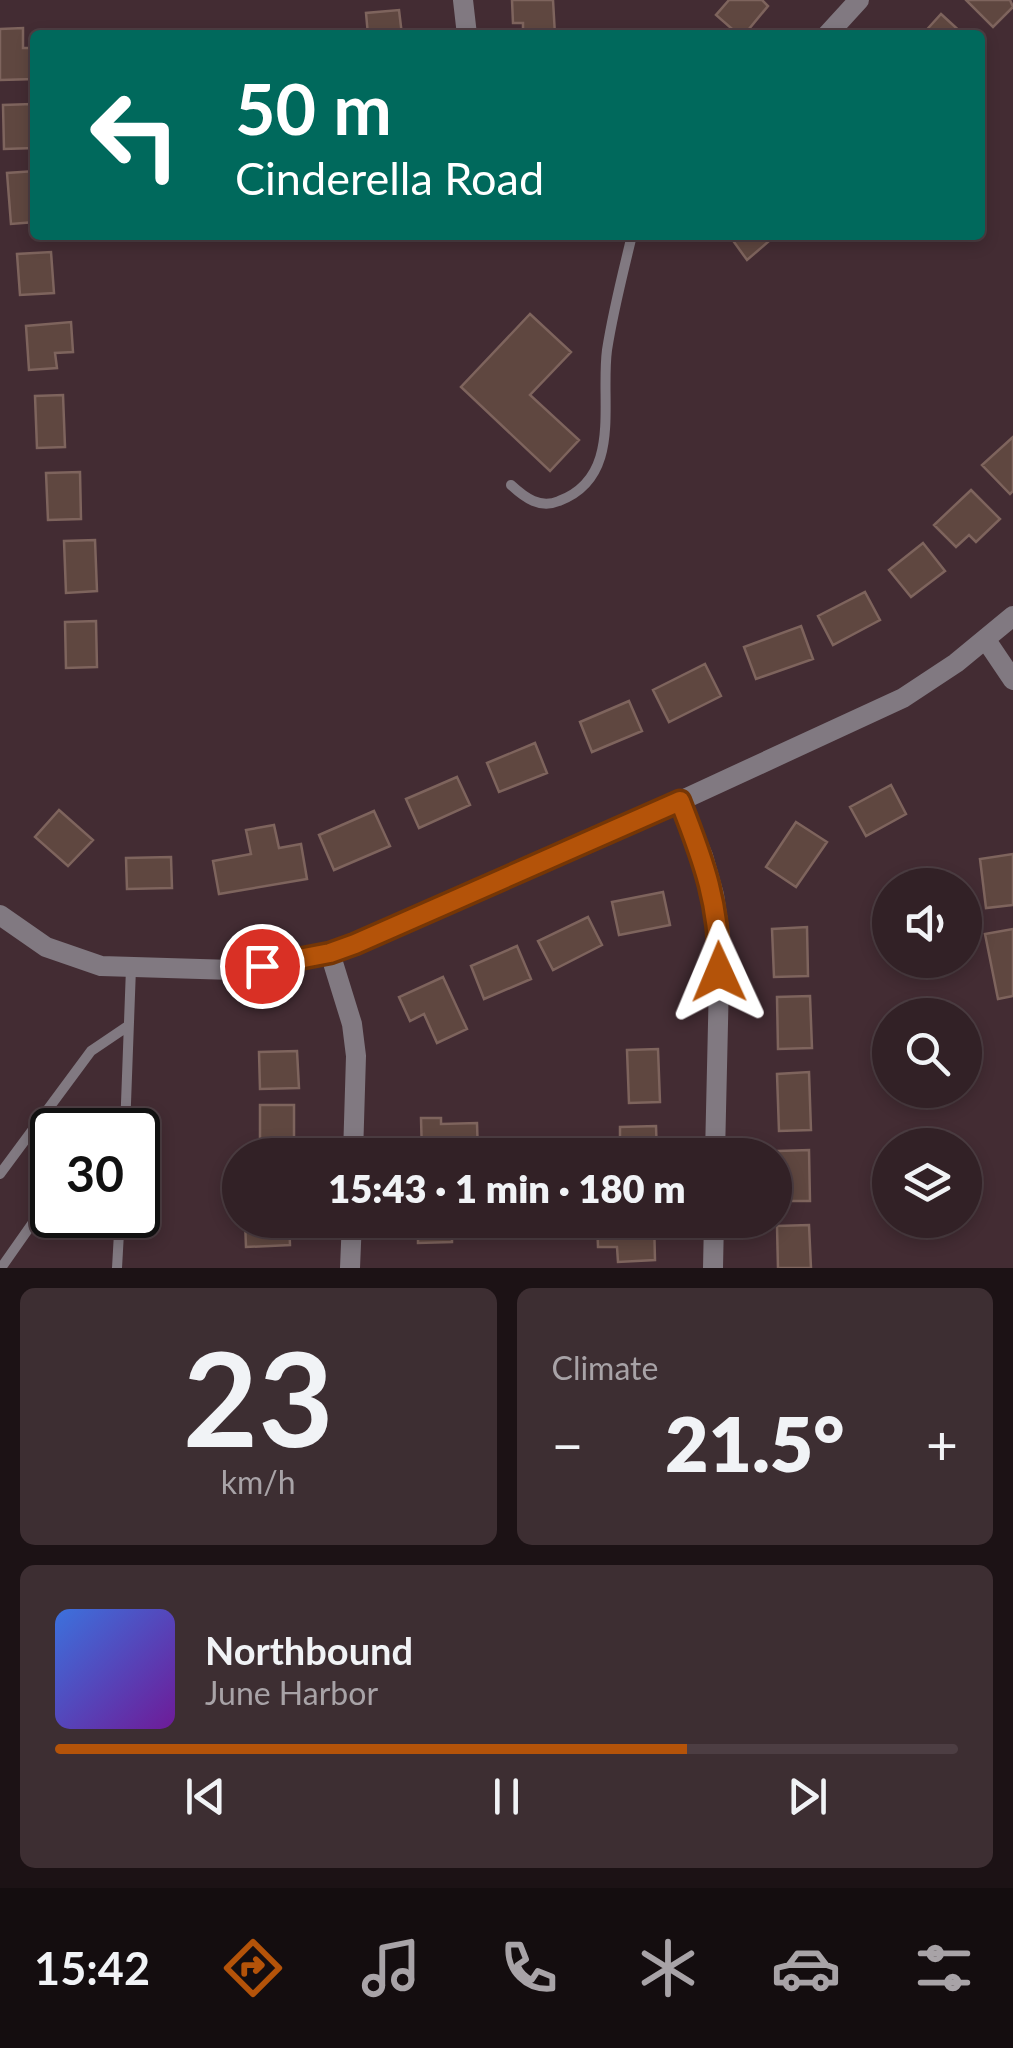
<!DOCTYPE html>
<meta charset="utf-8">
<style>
:root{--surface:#322126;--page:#3d2e32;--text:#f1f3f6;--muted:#a8a3a7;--line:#4d3e43;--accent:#b45309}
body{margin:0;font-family:Lato,sans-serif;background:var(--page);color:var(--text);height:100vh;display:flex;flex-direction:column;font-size:38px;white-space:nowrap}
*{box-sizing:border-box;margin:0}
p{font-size:32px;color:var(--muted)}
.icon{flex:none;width:55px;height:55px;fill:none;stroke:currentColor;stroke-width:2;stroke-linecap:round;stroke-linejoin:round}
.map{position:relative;height:1268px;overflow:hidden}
.side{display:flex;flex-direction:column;gap:20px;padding:20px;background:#1c1215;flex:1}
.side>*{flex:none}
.top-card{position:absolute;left:30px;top:30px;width:955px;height:210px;border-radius:10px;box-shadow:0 5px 15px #0003,0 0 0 2px var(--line);background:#00695c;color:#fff;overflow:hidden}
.fabs{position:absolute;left:872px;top:868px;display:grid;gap:20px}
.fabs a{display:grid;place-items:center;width:110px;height:110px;border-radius:50%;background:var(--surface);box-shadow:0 5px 15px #0003,0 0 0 2px var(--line);font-size:50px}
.speed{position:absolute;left:30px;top:1108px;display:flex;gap:20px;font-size:50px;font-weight:700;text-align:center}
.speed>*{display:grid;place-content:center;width:130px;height:130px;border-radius:50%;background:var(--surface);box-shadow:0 5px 15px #0003,0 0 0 2px var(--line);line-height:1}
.speed .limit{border:5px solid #111;border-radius:15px;background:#fff;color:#111}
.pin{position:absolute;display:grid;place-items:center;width:85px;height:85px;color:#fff;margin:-42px;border:5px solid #fff;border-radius:50%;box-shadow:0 2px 10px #0007}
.me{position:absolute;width:110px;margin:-55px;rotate:359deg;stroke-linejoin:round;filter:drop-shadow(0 0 8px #0008)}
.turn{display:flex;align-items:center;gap:35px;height:210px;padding:0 40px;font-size:45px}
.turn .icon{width:130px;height:130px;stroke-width:2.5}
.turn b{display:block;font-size:70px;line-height:85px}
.big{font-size:75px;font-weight:800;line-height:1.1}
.side .card{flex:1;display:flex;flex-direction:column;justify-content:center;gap:15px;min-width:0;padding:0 35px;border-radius:15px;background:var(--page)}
.side .dial{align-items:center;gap:0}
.dial b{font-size:130px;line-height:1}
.song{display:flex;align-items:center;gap:30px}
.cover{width:120px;height:120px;border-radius:15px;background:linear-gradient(135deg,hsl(220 70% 55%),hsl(280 70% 35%))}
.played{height:10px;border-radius:5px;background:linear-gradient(90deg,var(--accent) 70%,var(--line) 70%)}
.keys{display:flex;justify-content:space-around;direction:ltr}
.heat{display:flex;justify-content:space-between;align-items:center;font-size:55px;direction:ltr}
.side .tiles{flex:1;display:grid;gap:20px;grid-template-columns:1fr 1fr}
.card:last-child{grid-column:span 2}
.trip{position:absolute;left:222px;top:1138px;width:570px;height:100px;border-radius:50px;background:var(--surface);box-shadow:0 5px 15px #0003,0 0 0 2px var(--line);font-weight:800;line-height:100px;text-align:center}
.tab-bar{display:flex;height:160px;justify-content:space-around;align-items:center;background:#140d0f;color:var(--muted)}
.tab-bar .icon{width:70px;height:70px}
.tab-bar .current{color:var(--accent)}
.tab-bar b{font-size:45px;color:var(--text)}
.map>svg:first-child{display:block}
.building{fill:#5f4740;stroke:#7e645d;stroke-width:2.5}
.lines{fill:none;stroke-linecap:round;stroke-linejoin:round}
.lane{stroke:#817981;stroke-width:10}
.street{stroke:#817981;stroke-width:20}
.route-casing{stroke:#753606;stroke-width:25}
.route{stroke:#b45309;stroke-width:18}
</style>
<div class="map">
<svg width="1013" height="1268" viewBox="0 0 1013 1268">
<rect width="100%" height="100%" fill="#432c33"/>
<path class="building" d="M512 0H553L555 35H523V23H513Z
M729 0H762L768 6 744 35H739L716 15Z
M966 0H1010L1013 7 993 27Z
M399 10 402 35H368L366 13Z
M941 14 964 35H922Z
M23 28V48H35V79L0 80V29Z
M32 104 35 148 4 149 3 105Z
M35 171V222L11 224 7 173Z
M729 235H776L747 260Z
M51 252 54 293 20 295 17 254Z
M530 314 571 352 530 395 579 440 550 471 461 387Z
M71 322 73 352 55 353 57 368 29 370 26 326Z
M63 395 65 447 37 448 35 396Z
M1013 437V491L1010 494 982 465Z
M80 472 81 519 48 520 46 473Z
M971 490 1000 519 976 542 969 535 956 547 934 525Z
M95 540 97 591 66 593 64 541Z
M923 543 945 571 911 597 889 570Z
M865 592 880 620 833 645 818 616Z
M96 621 97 667 66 668 65 622Z
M801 626 813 659 756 679 744 647Z
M705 664 721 696 669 722 653 690Z
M629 701 642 731 592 752 580 722Z
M535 743 547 773 499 792 487 763Z
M457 777 470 805 419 828 406 799Z
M891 785 906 814 866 836 850 807Z
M59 810 93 840 68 866 35 837Z
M374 811 390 846 334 870 319 835Z
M796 822 827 842 796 887 766 867Z
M274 825 279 848 301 844 307 879 219 894 213 861 251 854 246 830Z
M1013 854V905L986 908 980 859Z
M171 857 172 888 127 889 126 858Z
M663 892 670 925 619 935 612 902Z
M588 917 602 945 553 970 538 941Z
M807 927 808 976 774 977 772 929Z
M1013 929V996L998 999 985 934Z
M517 946 531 979 484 999 471 966Z
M443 977 467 1029 437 1043 424 1014 410 1021 399 997Z
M810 996 812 1048 778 1049 777 997Z
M658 1049 660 1102 629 1103 627 1050Z
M297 1051 299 1088 260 1089 259 1052Z
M809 1072 811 1130 779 1131 777 1074Z
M260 1105H294V1155H260Z
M421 1118H441V1124L477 1123 478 1155H422Z
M656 1126 657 1155H620V1127Z
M809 1150 810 1201H779L778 1151Z
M245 1220H289L290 1245 246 1247Z
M418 1220H452V1242L418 1243Z
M597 1220H654L655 1260 618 1262 617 1247H598Z
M809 1225 811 1268H778L777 1226Z"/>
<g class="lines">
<path class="lane" d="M511 485C525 498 540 509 559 501 623 477 600 403 607 350 613 311 623 273 632 235
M125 1130 131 968
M0 1174 91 1051 128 1026
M1 1268 41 1211
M117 1268 120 1215"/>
<path class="street" d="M463 0 467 35
M827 35 859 0
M986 640 1013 680
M680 801 703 856 714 895 720 936 715 1155
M0 915 46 947 101 966 233 970 330 953 680 801 903 698 956 663 1013 616
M330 953 352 1024 356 1056 353 1155
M350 1268 352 1220
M713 1268 714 1220"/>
</g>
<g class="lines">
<g class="route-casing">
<path id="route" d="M262 966 330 953 355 944 680 801C704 862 720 906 719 972"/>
</g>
<use href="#route" class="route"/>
</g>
</svg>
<div class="fabs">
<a><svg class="icon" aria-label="sound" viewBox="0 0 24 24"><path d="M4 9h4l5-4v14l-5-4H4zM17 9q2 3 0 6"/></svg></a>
<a><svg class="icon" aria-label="search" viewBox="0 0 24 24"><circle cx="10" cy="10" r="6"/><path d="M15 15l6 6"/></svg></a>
<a><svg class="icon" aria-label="layers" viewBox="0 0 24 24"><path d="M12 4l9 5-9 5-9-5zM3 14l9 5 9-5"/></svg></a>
</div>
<div class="speed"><div class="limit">30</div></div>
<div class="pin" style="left:262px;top:966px;background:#d93025"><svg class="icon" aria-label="arrive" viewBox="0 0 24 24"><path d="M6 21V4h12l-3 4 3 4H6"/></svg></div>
<svg class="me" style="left:719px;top:972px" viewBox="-20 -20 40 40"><path d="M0-17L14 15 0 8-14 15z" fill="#b45309" stroke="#fff" stroke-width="4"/></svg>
<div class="trip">15:43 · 1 min · 180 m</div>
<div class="top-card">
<div class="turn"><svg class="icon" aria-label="left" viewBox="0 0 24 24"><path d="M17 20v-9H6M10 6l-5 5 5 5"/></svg><div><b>50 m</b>Cinderella Road</div></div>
</div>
</div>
<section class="side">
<div class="tiles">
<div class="card dial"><b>23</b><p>km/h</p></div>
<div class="card"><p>Climate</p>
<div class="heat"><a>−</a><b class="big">21.5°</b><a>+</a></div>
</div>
<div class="card">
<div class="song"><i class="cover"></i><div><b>Northbound</b><p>June Harbor</p></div></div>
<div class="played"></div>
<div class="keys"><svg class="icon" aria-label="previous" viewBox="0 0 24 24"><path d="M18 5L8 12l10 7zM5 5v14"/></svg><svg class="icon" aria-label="pause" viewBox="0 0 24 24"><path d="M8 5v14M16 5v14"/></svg><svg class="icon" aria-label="next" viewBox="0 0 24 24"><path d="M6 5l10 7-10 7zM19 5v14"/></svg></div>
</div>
</div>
</section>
<nav class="tab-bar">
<b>15:42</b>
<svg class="icon current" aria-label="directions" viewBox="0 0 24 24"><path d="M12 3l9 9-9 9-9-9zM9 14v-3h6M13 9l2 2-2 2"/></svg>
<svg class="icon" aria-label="music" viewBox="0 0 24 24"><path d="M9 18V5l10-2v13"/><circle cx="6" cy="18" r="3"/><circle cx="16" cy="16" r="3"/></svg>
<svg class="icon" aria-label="phone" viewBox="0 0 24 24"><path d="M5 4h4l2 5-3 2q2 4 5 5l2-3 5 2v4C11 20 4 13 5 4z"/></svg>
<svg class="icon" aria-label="climate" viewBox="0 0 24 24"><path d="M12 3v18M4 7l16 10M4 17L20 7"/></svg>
<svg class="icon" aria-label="car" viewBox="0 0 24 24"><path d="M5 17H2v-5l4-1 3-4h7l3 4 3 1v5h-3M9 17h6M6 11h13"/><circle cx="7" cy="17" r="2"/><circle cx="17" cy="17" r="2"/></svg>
<svg class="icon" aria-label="filters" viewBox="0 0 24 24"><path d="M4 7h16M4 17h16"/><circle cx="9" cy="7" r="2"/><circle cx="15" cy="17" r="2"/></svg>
</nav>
